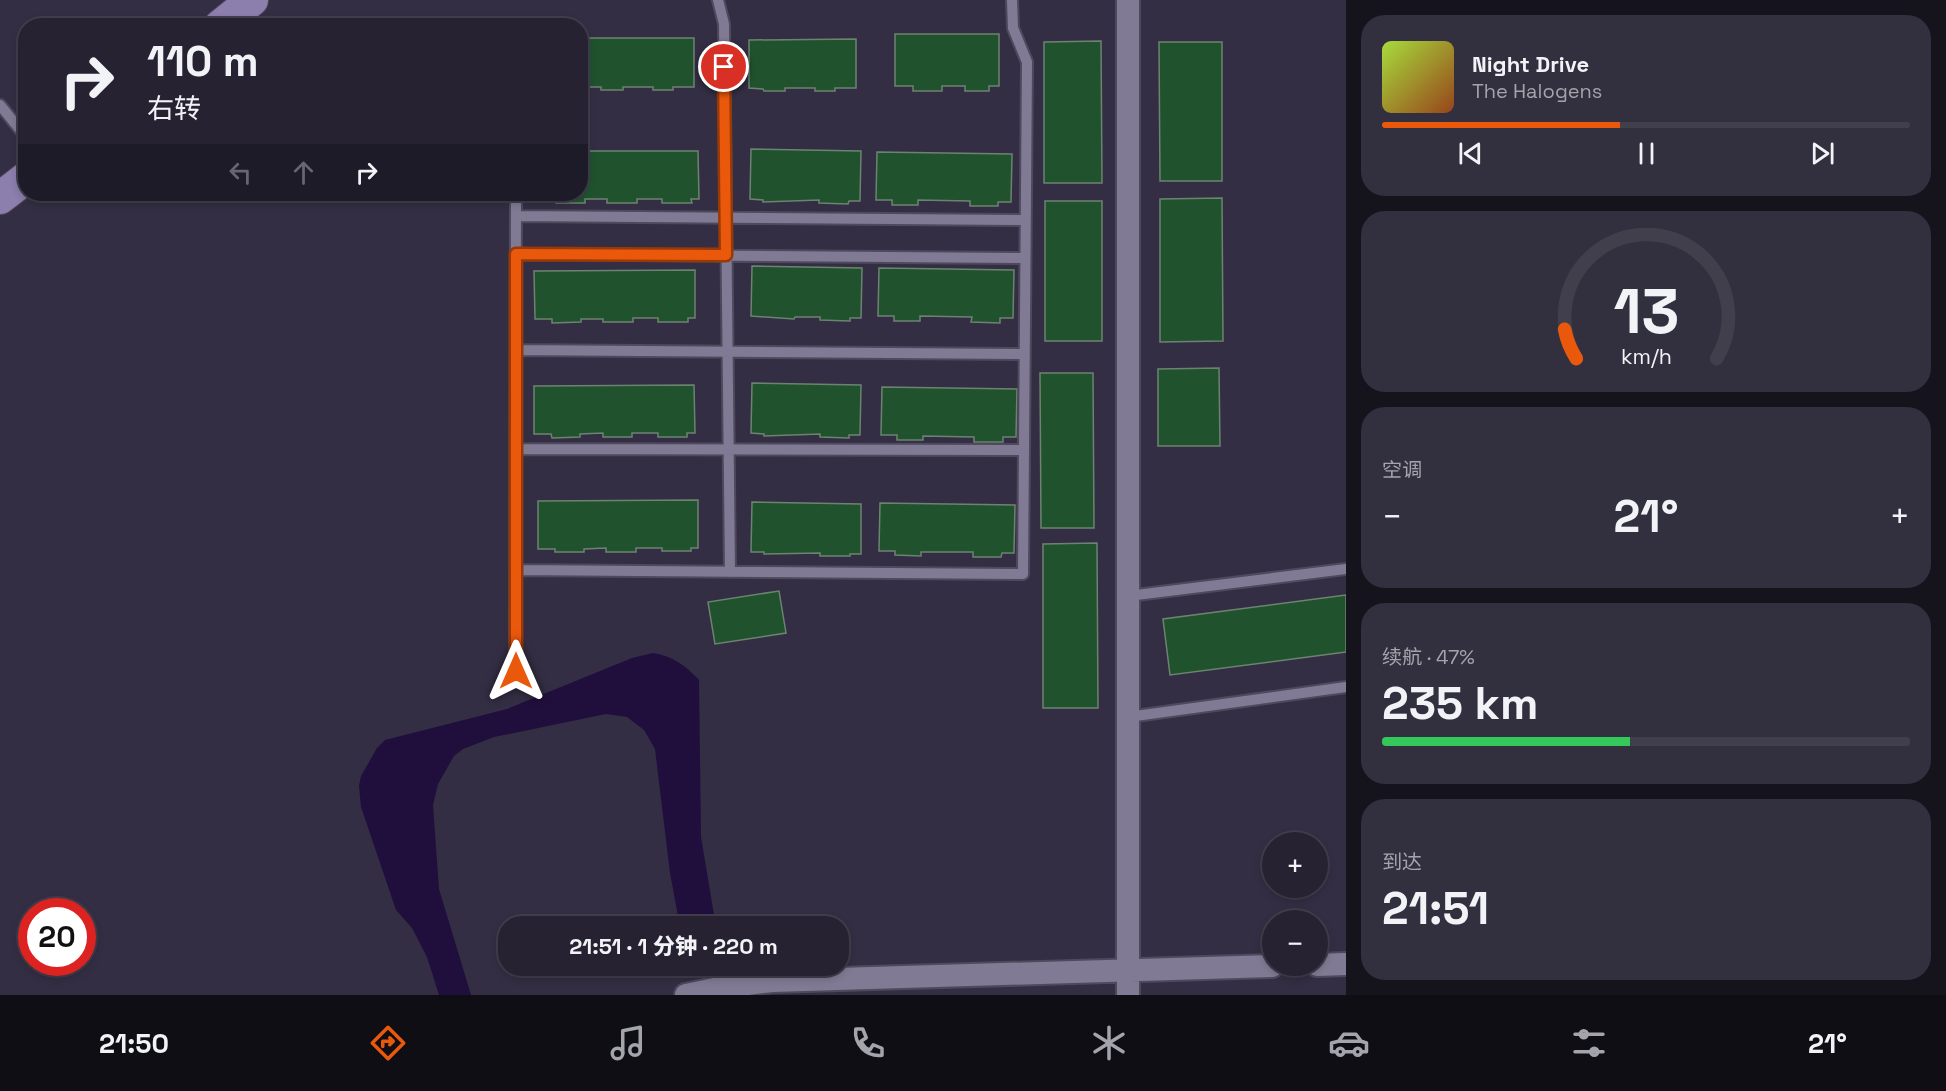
<!DOCTYPE html>
<html lang="zh">
<meta charset="utf-8">
<style>
:root{--surface:#262232;--page:#322f3e;--text:#f1f3f6;--muted:#a4a4ac;--line:#423f4d;--accent:#ea580c}
body{margin:0;font-family:"Space Grotesk","Noto Sans SC",sans-serif;background:var(--page);color:var(--text);height:100vh;display:flex;flex-direction:column;font-size:22px;white-space:nowrap}
*{box-sizing:border-box;margin:0}
p{font-size:20px;color:var(--muted)}
.icon{flex:none;width:33px;height:33px;fill:none;stroke:currentColor;stroke-width:2;stroke-linecap:round;stroke-linejoin:round}
.map{position:relative;flex:1;overflow:hidden}
.details{display:flex;flex-direction:column;gap:15px;padding:15px;background:#15131c;width:600px}
.details>*{flex:none}
.guide{position:absolute;left:18px;top:18px;width:570px;height:183px;border-radius:24px;box-shadow:0 3px 9px #0003,0 0 0 2px var(--line);background:#262232;color:var(--text);overflow:hidden}
.controls{position:absolute;left:1262px;top:832px;display:grid;gap:12px}
.controls a{display:grid;place-items:center;width:66px;height:66px;border-radius:50%;background:var(--surface);box-shadow:0 3px 9px #0003,0 0 0 2px var(--line);font-size:30px}
.speed{position:absolute;left:18px;top:898px;display:flex;gap:12px;font-size:30px;font-weight:700;text-align:center}
.speed>*{display:grid;place-content:center;width:78px;height:78px;border-radius:50%;background:var(--surface);box-shadow:0 3px 9px #0003,0 0 0 2px var(--line);line-height:1}
.speed .limit{border:9px solid #d22;background:#fff;color:#111}
.pin{position:absolute;display:grid;place-items:center;width:51px;height:51px;color:#fff;margin:-26px;border:3px solid #fff;border-radius:50%;box-shadow:0 2px 6px #0007}
.me{position:absolute;width:66px;margin:-33px;rotate:0deg;stroke-linejoin:round;filter:drop-shadow(0 0 4px #0008)}
.turn{display:flex;align-items:center;gap:21px;height:126px;padding:0 30px;font-size:27px}
.turn .icon{width:78px;height:78px;stroke-width:2.5}
.turn b{display:block;font-size:42px;line-height:51px}
.lanes{display:flex;align-items:center;height:57px;padding:0 30px;background:#0003;justify-content:center;gap:30px;direction:ltr}
.lanes .off{opacity:.35}
.big{font-size:45px;font-weight:800;line-height:1.1}
.details .widget{flex:1;display:flex;flex-direction:column;justify-content:center;gap:9px;min-width:0;padding:0 21px;border-radius:24px;background:var(--page)}
.details .dial{align-items:center;gap:0}
.dial svg{height:156px;overflow:visible;fill:none;stroke:var(--line);stroke-width:7;stroke-linecap:round;text-anchor:middle}
.dial text{fill:var(--text);stroke:none}
.song{display:flex;align-items:center;gap:18px}
.cover{width:72px;height:72px;border-radius:9px;background:linear-gradient(135deg,hsl(80 70% 55%),hsl(20 70% 35%))}
.played{height:6px;border-radius:3px;background:linear-gradient(90deg,var(--accent) 45%,var(--line) 45%)}
.keys{display:flex;justify-content:space-around;direction:ltr}
.heat{display:flex;justify-content:space-between;align-items:center;font-size:33px;direction:ltr}
.charge{height:9px;border-radius:4px;background:linear-gradient(90deg,#34c759 47%,var(--line) 0)}
.trip{position:absolute;left:498px;top:916px;width:351px;height:60px;border-radius:24px;background:var(--surface);box-shadow:0 3px 9px #0003,0 0 0 2px var(--line);font-weight:800;line-height:60px;text-align:center}
.tab-bar{display:flex;height:96px;justify-content:space-around;align-items:center;background:#0f0e14;color:var(--muted)}
.tab-bar .icon{width:42px;height:42px}
.tab-bar .current{color:var(--accent)}
.tab-bar b{font-size:27px;color:var(--text)}
main{display:flex;flex:1;min-height:0}
.map>svg:first-child{display:block}
.water{fill:#200f3c}
.building{fill:#20522e;stroke:#6d8371;stroke-width:1.5}
.lines{fill:none;stroke-linecap:round;stroke-linejoin:round}
.lane-casing{stroke:#4e495c;stroke-width:14}
.street-casing{stroke:#4e495c;stroke-width:26}
.secondary-casing{stroke:#4e495c;stroke-width:34}
.lane{stroke:#817a94;stroke-width:10}
.street{stroke:#817a94;stroke-width:22}
.secondary{stroke:#8c7ead;stroke-width:32}
.route-casing{stroke:#983908;stroke-width:15}
.route{stroke:#ea580c;stroke-width:10}
</style>
<main>
<div class="map">
<svg width="1346" height="995" viewBox="0 0 1346 995">
<rect width="100%" height="100%" fill="#332e43"/>
<path class="water" d="M653 653C673 656 686 666 699 680L701 837 716 927H680L670 873 655 749 644 730 627 717 606 714 494 737 463 749 454 756 438 784 433 805 439 889 471 995H439L427 957 412 928 396 910 361 807 359 786 361 776 377 748 385 740 507 709 632 658Z
M686 966H723V968L688 976Z"/>
<path class="building" d="M895 34H999V86H989V91H965V86H942V91H913V86H895Z
M587 38H694V87H673V90H653V87H623V90H601V87H587Z
M856 39V88H835V91H815V88H785V91H764L763 89 749 88V40Z
M1101 41 1102 183H1044V42Z
M1159 42H1222V181H1160Z
M751 149 861 151 860 201H849L848 204 819 203V200L763 202V200L750 199Z
M580 151H698L699 199H691L692 203H662V199H637V203H607V199H585V203H556V199L539 200V194H580Z
M877 152 1012 154 1011 202H998V206H970V201L918 200V205H892V200H876Z
M1222 198 1223 341 1160 342V199Z
M1045 201H1102V341H1045Z
M752 266 862 268 861 318H850V321L820 320V317H795L794 319 751 316Z
M879 268 1014 270 1013 318H1000V323L971 322 972 317 920 316V321H894V316H878Z
M695 270V318H688V322H658V318H633V322H603V319H581V322L552 323V319H535L534 271Z
M1219 368 1220 446H1158V369Z
M1040 373H1093L1094 528H1041Z
M752 383 861 385 860 435H849V438L820 437V434L764 436V434L751 433Z
M694 385 695 433H687V437H658V433H632V437H603V433L580 434V437L552 438 551 434H534V386Z
M882 387 1017 389 1016 437H1003V442H974V437L923 436V440H897V435H881Z
M698 500V548H691V551H662V548H636V552H606V548L584 549V552H555V549H538V501Z
M752 502 861 504V554H850V556H820V553L764 554V552H751Z
M880 503 1015 505 1014 553H1002L1001 557H973V552H921V556L895 555V551H879Z
M1097 543 1098 708H1043V544Z
M779 591 786 633 715 644 708 602Z
M1346 595V652L1170 675 1163 619Z"/>
<g class="lines">
<g class="lane-casing">
<path id="lane" d="M718 0 724 24 730 572
M0 105 26 137
M516 216 1025 220
M516 254 1025 258
M516 350 1024 354
M516 449 1023 450
M516 570 1023 574 1027 62 1013 28 1012 0
M1128 596 1346 569
M515 671 516 194
M1128 717 1346 687"/>
</g>
<g class="street-casing">
<path id="street" d="M1128 0V995
M1317 965 1346 964
M686 995 724 987 772 981 1272 966"/>
</g>
<g class="secondary-casing">
<path id="secondary" d="M220 26 252 0
M0 198 26 178"/>
</g>
<use href="#lane" class="lane"/>
<use href="#street" class="street"/>
<use href="#secondary" class="secondary"/>
</g>
<g class="lines">
<g class="route-casing">
<path id="route" d="M516 671V254L726 255 724 67"/>
</g>
<use href="#route" class="route"/>
</g>
</svg>
<div class="controls">
<a>+</a>
<a>−</a>
</div>
<div class="speed"><div class="limit">20</div></div>
<div class="pin" style="left:724px;top:67px;background:#d93025"><svg class="icon" aria-label="arrive" viewBox="0 0 24 24"><path d="M6 21V4h12l-3 4 3 4H6"/></svg></div>
<svg class="me" style="left:516px;top:671px" viewBox="-20 -20 40 40"><path d="M0-17L14 15 0 8-14 15z" fill="#ea580c" stroke="#fff" stroke-width="4"/></svg>
<div class="trip">21:51 · 1 分钟 · 220 m</div>
<div class="guide">
<div class="turn"><svg class="icon" aria-label="right" viewBox="0 0 24 24"><path d="M7 20v-9h11M14 6l5 5-5 5"/></svg><div><b>110 m</b>右转</div></div>
<div class="lanes"><svg class="icon off" aria-label="left" viewBox="0 0 24 24"><path d="M17 20v-9H6M10 6l-5 5 5 5"/></svg><svg class="icon off" aria-label="ahead" viewBox="0 0 24 24"><path d="M12 20V5M6 11l6-6 6 6"/></svg><svg class="icon" aria-label="right" viewBox="0 0 24 24"><path d="M7 20v-9h11M14 6l5 5-5 5"/></svg></div>
</div>
</div>
<section class="details">
<div class="widget">
<div class="song"><i class="cover"></i><div><b>Night Drive</b><p>The Halogens</p></div></div>
<div class="played"></div>
<div class="keys"><svg class="icon" aria-label="previous" viewBox="0 0 24 24"><path d="M18 5L8 12l10 7zM5 5v14"/></svg><svg class="icon" aria-label="pause" viewBox="0 0 24 24"><path d="M8 5v14M16 5v14"/></svg><svg class="icon" aria-label="next" viewBox="0 0 24 24"><path d="M6 5l10 7-10 7zM19 5v14"/></svg></div>
</div>
<div class="widget dial"><svg viewBox="0 0 100 80">
<path d="M14 69A42 42 0 1 1 86 69"/>
<path d="M14 69A42 42 0 0 1 8 54" stroke="#ea580c"/>
<text x="50" y="56" font-size="32" font-weight="700">13</text>
<text x="50" y="72" font-size="11">km/h</text>
</svg></div>
<div class="widget"><p>空调</p>
<div class="heat"><a>−</a><b class="big">21°</b><a>+</a></div>
</div>
<div class="widget"><p>续航 · 47%</p><b class="big">235 km</b><div class="charge"></div></div>
<div class="widget"><p>到达</p><b class="big">21:51</b></div>
</section>
</main>
<nav class="tab-bar">
<b>21:50</b>
<svg class="icon current" aria-label="directions" viewBox="0 0 24 24"><path d="M12 3l9 9-9 9-9-9zM9 14v-3h6M13 9l2 2-2 2"/></svg>
<svg class="icon" aria-label="music" viewBox="0 0 24 24"><path d="M9 18V5l10-2v13"/><circle cx="6" cy="18" r="3"/><circle cx="16" cy="16" r="3"/></svg>
<svg class="icon" aria-label="phone" viewBox="0 0 24 24"><path d="M5 4h4l2 5-3 2q2 4 5 5l2-3 5 2v4C11 20 4 13 5 4z"/></svg>
<svg class="icon" aria-label="climate" viewBox="0 0 24 24"><path d="M12 3v18M4 7l16 10M4 17L20 7"/></svg>
<svg class="icon" aria-label="car" viewBox="0 0 24 24"><path d="M5 17H2v-5l4-1 3-4h7l3 4 3 1v5h-3M9 17h6M6 11h13"/><circle cx="7" cy="17" r="2"/><circle cx="17" cy="17" r="2"/></svg>
<svg class="icon" aria-label="filters" viewBox="0 0 24 24"><path d="M4 7h16M4 17h16"/><circle cx="9" cy="7" r="2"/><circle cx="15" cy="17" r="2"/></svg>
<b>21°</b>
</nav>
